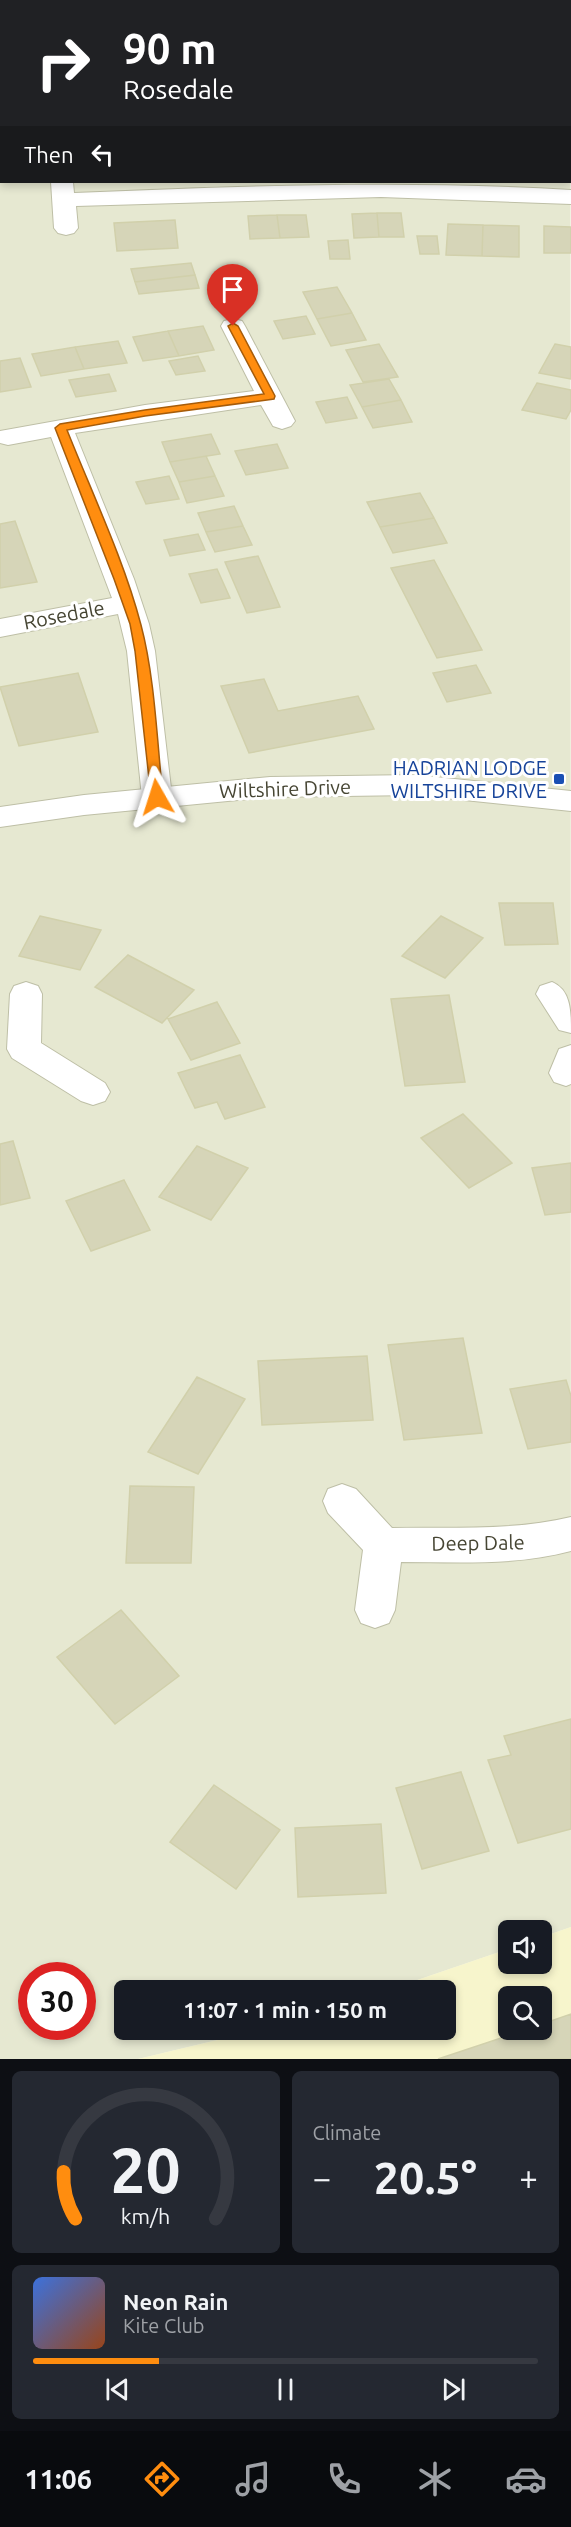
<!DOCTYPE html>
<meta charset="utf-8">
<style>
:root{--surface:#171b24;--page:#242831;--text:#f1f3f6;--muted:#9ea1a6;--line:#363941;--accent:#ff8d0f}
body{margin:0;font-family:Ubuntu,sans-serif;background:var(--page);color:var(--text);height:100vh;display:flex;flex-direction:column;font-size:22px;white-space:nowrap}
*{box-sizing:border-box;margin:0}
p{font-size:20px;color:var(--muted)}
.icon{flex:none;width:33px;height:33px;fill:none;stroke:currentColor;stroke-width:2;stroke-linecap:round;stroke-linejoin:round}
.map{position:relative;height:2059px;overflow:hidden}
.drawer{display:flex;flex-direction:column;gap:12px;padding:12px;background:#0d0f14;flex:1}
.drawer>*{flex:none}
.hud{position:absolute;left:0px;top:0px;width:572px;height:183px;box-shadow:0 3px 9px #0003;background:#202124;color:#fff;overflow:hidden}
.buttons{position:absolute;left:498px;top:1920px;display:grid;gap:12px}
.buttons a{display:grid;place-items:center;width:54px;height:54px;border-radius:9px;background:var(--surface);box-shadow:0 3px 9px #0003;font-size:30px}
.speed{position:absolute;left:18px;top:1962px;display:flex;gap:12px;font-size:30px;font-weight:700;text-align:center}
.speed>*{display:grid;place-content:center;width:78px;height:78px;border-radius:50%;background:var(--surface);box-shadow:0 3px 9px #0003;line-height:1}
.speed .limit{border:9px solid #d22;background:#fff;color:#111}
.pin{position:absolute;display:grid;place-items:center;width:51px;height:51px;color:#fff;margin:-62px -26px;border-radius:50% 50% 50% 0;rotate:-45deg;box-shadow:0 0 6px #0007}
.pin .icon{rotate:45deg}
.me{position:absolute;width:66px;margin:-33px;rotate:354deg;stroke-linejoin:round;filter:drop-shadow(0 0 4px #0008)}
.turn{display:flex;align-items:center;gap:21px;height:126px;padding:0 24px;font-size:27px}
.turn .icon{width:78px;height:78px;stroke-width:2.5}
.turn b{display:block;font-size:42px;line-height:51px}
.then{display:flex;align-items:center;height:57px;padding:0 24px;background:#0003;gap:12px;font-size:22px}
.big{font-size:45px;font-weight:700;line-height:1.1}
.drawer .widget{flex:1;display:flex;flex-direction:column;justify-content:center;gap:9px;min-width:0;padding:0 21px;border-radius:9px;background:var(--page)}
.drawer .dial{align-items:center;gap:0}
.dial svg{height:156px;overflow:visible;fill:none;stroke:var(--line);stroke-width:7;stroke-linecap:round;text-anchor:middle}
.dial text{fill:var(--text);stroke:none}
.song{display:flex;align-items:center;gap:18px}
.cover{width:72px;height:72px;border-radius:9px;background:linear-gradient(135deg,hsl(220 70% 55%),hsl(20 70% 35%))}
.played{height:6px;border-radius:3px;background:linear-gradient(90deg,var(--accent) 25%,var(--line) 25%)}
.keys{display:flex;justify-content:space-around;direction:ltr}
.heat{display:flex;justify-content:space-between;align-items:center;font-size:33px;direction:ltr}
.drawer .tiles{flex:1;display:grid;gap:12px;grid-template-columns:1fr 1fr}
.widget:last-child{grid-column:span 2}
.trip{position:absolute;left:114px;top:1980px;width:342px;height:60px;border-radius:9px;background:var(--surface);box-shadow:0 3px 9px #0003;font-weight:700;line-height:60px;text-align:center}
.tabs{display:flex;height:96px;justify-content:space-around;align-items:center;background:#090b0e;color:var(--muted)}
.tabs .icon{width:42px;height:42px}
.tabs .selected{color:var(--accent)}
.tabs b{font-size:27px;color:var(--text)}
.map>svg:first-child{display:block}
.residential{fill:#e6e8d1;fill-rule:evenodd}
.commercial{fill:#f7f5cc;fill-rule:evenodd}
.green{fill:#b4eba9}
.building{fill:#d6d5b8;stroke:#d1d0ab;stroke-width:1.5}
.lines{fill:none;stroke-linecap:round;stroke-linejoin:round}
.minor-casing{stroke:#bebfa6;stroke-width:2}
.tertiary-casing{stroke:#bebfa6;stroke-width:2}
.minor{fill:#fff;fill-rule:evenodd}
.tertiary{fill:#fff;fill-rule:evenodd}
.route{fill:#ff8d0f;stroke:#a65c0a;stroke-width:1.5}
.transit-dot{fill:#1a4fb4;stroke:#fff;stroke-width:2}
.labels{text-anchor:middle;stroke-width:6;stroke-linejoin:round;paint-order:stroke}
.street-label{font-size:20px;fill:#464533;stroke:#fff}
.transit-label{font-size:20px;fill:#164399;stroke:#fff;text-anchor:end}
</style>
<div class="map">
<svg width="571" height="2059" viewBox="0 0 571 2059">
<rect width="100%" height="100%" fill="#f2f3e4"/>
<path class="residential" d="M570 11 571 1927 542 1937V1930H508V1949L388 1990H124V2030H259L138 2059H0V109L1 106 2 182H570ZM32 1976H82V2026H32Z"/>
<path class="commercial" d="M571 1927V2059H138L259 2030H446V1990H388L508 1949V1964H542V1937ZM508 1996H542V2030H508Z"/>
<path class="green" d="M0 0H571V49L570 2H2L0 109Z"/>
<path class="building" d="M377 213H401L404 237H379Z
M377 213 379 237 354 238 352 214Z
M277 215H306L309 237 280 238Z
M277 215 280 238 250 239 248 216Z
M175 220 178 248 117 251 114 223Z
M448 224 483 225 482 256 446 255Z
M483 225 519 226V257L482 256Z
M544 226 571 227V253H544Z
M417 236H437L439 254H420Z
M348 240 350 259H330L328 241Z
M191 263 195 275 135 282 131 269Z
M195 275 199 288 139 294 135 282Z
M337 287 352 313 317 319 303 292Z
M352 313 366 340 331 346 317 319Z
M306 316 315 334 283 339 274 321Z
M203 326 214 350 179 356 168 331Z
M168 331 179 356 143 361 133 337Z
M118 341 127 363 84 369 75 347Z
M379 344 398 377 363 382 346 350Z
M555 344 571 347V379L539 373Z
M75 347 84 369 41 376 32 354Z
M198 356 205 371 176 375 169 361Z
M20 358 31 387 0 392V361Z
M109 374 116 391 76 397 69 380Z
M389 379 401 400 362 407 350 385Z
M537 383 571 390V410L566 419 522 410Z
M347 397 357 418 326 423 316 402Z
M401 400 412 422 373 428 362 407Z
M211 434 220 454 170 462 162 442Z
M277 444 288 468 246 475 235 451Z
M206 456 215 476 179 482 170 462Z
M169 476 179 499 146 504 136 482Z
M215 476 224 496 187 503 179 482Z
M420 493 434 518 380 527 367 502Z
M234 506 243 526 206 532 198 513Z
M434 518 447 543 393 553 380 527Z
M15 521 37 582 0 588V524Z
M243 526 252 545 215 552 206 532Z
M198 534 205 550 170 556 164 540Z
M258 556 280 607 247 613 225 562Z
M434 560 482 650 437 658 391 568Z
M217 569 230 598 201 603 189 574Z
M476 665 491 693 447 702 433 673Z
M78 673 98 732 19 746 0 687Z
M264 679 278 711 358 696 374 729 249 753 221 686Z
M499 903H553L558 944 505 945Z
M40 916 101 930 80 970 19 956Z
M441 916 483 938 445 978 402 956Z
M128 955 194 990 162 1023 95 987Z
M449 995 465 1082 405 1086 391 999Z
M217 1002 240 1043 191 1060 168 1019Z
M240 1055 265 1107 225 1119 217 1102 195 1108 178 1073Z
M463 1114 512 1163 469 1188 421 1138Z
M13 1141 30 1198 0 1205V1144Z
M197 1146 248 1168 211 1220 159 1197Z
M571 1163V1212L545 1215 532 1168Z
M124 1180 150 1230 91 1251 66 1201Z
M463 1338 482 1433 404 1440 388 1345Z
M367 1356 373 1420 262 1425 258 1361Z
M197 1377 245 1399 198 1474 148 1452Z
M566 1380 571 1396V1442L528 1449 510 1389Z
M130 1486 194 1487 191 1563H126Z
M121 1610 179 1676 115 1724 57 1657Z
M571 1719V1829L518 1843 488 1760 511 1755 504 1736Z
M461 1772 489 1851 422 1869 396 1788Z
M214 1785 280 1830 236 1889 170 1842Z
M381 1824 386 1893 298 1897 295 1828Z
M571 2014V2059H438L525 2030H542V2024Z"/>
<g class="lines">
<g class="minor-casing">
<path id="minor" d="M51 182H73L74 193C240 186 405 180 571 190V204L381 197 76 206 78 228 74 233 66 235 58 233 54 228Z
M233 319 242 321 245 326 295 421 291 426 282 429 273 426 261 405 75 433 134 579 149 624 155 651 172 797 168 804 157 807 146 804 142 797 127 651 118 614 0 637V619L112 598 51 437 8 445 0 443V431L145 405 254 391 221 326 224 321Z
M26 982 38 986 42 994 41 1043 105 1083 110 1092 105 1101 93 1105 81 1101 12 1058 7 1049 10 994 14 986Z
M552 982C571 990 571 1011 571 1033L559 1030 536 994 540 986Z
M571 1045V1084L566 1086 554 1082 549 1073 559 1049Z
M342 1484 356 1489 392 1528C452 1527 512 1531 571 1517V1551C515 1566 458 1562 401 1562L395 1610 389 1623 375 1628 361 1623 355 1610 363 1550 328 1513 323 1501 328 1489Z"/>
</g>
<g class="tertiary-casing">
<path id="tertiary" d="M416 775 571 791V811L416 795 270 797 84 815 0 827V807L84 795 270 777Z"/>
</g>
<use href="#minor" class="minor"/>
<use href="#tertiary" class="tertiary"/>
</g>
<path class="route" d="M233 323 238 326 275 396 274 399 145 416 67 430C92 493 124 560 141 625 155 678 157 742 163 797L157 801 151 797 135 651 130 624 114 579 55 428 60 424 145 410 264 394 228 326Z"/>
<rect class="transit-dot" x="553" y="773" width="12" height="12" rx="3"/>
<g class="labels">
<g class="street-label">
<text transform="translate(64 615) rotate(-11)" y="7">Rosedale</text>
<text transform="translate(285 789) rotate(-2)" y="7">Wiltshire Drive</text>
<text transform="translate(478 1543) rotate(-1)" y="7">Deep Dale</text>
</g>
<g class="transit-label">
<text x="547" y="775">HADRIAN LODGE<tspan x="547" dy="23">WILTSHIRE DRIVE</tspan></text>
</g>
</g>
</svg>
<div class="buttons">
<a><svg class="icon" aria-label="sound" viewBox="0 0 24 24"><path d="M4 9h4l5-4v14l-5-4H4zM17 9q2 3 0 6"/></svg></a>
<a><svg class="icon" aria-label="search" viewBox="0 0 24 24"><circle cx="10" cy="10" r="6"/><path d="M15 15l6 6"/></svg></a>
</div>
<div class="speed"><div class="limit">30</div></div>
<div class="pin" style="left:233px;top:326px;background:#d93025"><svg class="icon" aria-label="arrive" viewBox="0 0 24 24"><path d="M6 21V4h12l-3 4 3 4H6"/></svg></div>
<svg class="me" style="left:157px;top:797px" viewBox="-20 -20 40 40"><path d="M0-17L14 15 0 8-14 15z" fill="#ff8d0f" stroke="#fff" stroke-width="4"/></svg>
<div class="trip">11:07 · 1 min · 150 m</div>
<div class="hud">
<div class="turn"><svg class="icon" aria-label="right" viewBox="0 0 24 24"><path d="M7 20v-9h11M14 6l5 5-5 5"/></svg><div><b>90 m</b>Rosedale</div></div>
<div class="then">Then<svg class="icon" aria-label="left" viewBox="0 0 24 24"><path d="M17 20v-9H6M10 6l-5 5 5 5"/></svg></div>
</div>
</div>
<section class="drawer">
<div class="tiles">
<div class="widget dial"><svg viewBox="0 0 100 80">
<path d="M14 69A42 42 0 1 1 86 69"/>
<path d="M14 69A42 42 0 0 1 8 45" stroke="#ff8d0f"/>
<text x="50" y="56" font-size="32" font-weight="700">20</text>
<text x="50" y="72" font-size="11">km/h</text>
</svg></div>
<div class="widget"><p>Climate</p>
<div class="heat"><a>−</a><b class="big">20.5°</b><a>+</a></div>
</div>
<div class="widget">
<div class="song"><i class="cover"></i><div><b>Neon Rain</b><p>Kite Club</p></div></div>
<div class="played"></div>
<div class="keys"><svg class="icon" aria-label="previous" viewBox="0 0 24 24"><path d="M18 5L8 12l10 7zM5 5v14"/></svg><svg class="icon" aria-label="pause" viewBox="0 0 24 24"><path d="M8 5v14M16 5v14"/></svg><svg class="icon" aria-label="next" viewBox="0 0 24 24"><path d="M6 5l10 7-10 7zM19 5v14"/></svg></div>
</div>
</div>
</section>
<nav class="tabs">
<b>11:06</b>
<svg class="icon selected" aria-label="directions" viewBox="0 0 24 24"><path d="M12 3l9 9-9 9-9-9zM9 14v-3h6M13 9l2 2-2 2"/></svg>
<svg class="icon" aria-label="music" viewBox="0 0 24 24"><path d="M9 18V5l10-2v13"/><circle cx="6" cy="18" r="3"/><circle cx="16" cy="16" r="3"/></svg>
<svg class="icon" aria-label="phone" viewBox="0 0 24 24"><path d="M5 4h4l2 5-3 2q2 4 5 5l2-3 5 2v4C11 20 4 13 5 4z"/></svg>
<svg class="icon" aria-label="climate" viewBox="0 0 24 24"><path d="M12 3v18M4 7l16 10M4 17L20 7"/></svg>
<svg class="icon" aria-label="car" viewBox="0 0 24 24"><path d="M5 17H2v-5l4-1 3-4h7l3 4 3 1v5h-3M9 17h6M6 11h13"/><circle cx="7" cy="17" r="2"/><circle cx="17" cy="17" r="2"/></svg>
</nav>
